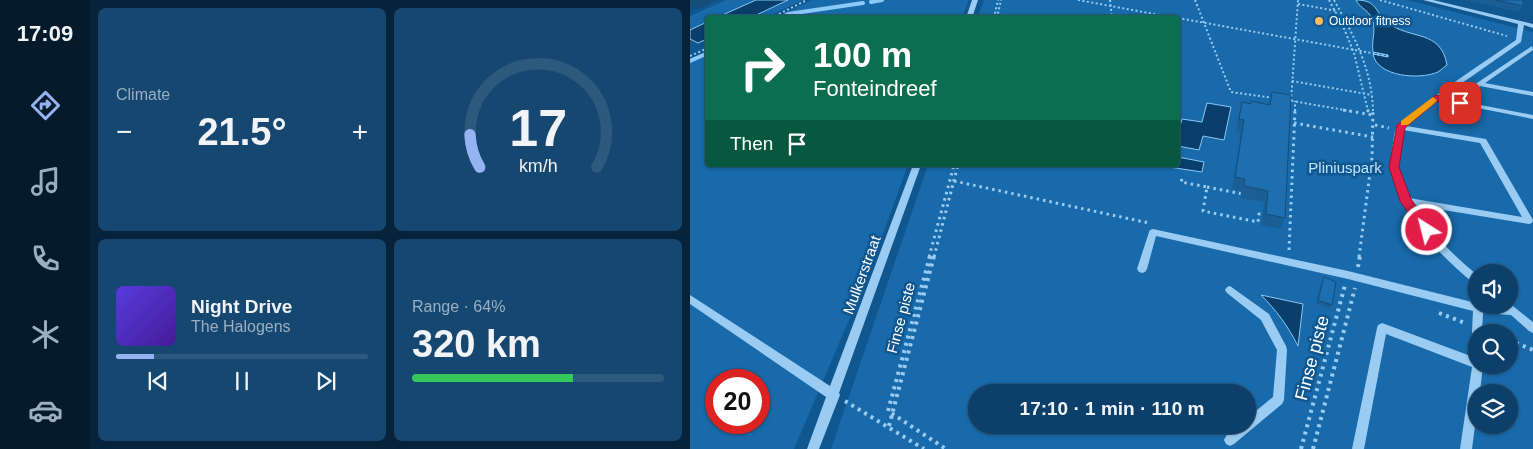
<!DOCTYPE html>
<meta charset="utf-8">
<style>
:root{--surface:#0c406b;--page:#154771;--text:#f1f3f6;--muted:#9aafc1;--line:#2c597e;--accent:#95b2f1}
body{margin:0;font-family:Arial,sans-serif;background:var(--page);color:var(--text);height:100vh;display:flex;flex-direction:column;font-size:19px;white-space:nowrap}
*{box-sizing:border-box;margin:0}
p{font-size:16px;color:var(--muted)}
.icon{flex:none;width:28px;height:28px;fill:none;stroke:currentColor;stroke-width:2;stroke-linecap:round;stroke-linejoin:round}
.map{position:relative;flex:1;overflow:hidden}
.panel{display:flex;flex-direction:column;gap:8px;padding:8px;background:#07233b;width:600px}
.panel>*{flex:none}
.guide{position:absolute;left:15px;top:15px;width:475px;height:152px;border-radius:5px;box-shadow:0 1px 4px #0004,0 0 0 1px var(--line);background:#0b6e4f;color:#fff;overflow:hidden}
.buttons{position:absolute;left:778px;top:264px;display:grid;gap:10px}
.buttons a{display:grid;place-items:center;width:50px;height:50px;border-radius:50%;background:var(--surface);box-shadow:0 1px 4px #0004,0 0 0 1px var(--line);font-size:25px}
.speed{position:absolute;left:15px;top:369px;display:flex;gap:10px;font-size:25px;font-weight:700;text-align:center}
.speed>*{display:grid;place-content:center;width:65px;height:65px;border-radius:50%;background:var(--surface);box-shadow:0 1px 4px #0004,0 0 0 1px var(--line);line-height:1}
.speed .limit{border:8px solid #d22;background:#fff;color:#111}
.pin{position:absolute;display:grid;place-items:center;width:42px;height:42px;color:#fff;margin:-21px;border-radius:10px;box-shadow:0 2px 8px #0006}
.me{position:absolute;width:55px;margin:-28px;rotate:324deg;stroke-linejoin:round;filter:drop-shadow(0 0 4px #0008)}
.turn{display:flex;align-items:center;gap:18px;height:105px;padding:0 25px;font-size:22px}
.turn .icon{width:65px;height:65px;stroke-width:2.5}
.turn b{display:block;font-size:35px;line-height:42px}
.then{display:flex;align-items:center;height:48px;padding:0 25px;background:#0003;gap:10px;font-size:19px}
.big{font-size:38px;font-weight:600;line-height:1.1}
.panel .card{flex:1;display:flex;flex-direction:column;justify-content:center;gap:8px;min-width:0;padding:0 18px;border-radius:8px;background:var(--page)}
.panel .dial{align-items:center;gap:0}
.dial svg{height:130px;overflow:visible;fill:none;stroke:var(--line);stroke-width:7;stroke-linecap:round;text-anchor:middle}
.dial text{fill:var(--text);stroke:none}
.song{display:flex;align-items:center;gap:15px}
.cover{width:60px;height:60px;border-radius:8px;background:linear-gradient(135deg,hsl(250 70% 55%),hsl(260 70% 35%))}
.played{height:5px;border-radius:2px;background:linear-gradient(90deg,var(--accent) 15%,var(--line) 15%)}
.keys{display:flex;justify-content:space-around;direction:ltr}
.heat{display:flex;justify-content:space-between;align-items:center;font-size:28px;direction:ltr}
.charge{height:8px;border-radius:4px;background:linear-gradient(90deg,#34c759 64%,var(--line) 0)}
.panel .tiles{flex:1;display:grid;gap:8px;grid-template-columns:repeat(2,1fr)}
.trip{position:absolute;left:278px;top:384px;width:288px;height:50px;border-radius:25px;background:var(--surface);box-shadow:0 1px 4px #0004,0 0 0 1px var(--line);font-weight:600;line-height:50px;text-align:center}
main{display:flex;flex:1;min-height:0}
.tabs{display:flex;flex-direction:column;width:90px;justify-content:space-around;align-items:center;background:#051a2b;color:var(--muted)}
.tabs .icon{width:35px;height:35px}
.tabs .selected{color:var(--accent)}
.tabs b{font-size:22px;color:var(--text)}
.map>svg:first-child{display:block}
.green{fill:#186aaa;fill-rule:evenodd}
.water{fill:#0a3e6b;stroke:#8bc9f6}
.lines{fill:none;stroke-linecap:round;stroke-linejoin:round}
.stream{stroke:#8bc9f6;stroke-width:4}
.path-far2{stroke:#9accf3;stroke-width:2;stroke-dasharray:2 2.5;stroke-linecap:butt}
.path-far1{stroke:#9accf3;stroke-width:3;stroke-dasharray:2.5 4;stroke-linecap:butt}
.path{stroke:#9accf3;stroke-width:4;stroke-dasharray:3 4.5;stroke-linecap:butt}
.minor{fill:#9accf3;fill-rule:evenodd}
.wall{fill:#195f96}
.shaded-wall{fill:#144e7a}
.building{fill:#1d6faf;stroke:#144e7a}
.route{fill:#e11d48;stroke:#92132f}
.slow{fill:#f59e0b}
.poi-dot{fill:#ffbe5c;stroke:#10568f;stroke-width:2}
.labels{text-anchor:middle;stroke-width:5;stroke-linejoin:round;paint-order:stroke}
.far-poi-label{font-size:12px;fill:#fff;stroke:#10568f;text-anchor:start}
.park-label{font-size:15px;fill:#c1e3fd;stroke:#10568f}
.street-label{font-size:15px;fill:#fff;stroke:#10568f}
.near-street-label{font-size:18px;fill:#fff;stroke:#10568f}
</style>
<main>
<nav class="tabs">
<b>17:09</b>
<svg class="icon selected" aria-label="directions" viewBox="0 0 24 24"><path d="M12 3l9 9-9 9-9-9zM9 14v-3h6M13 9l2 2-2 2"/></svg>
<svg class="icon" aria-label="music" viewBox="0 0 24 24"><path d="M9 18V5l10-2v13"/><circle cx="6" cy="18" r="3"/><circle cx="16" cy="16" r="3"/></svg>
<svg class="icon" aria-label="phone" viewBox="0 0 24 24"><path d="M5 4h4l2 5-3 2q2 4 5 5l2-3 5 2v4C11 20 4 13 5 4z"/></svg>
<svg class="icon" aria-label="climate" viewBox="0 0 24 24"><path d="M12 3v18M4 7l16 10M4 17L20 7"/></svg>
<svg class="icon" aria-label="car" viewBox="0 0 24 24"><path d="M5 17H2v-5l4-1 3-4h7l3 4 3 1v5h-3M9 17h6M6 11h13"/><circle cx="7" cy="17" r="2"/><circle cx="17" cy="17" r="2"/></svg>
</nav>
<section class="panel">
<div class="tiles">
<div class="card"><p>Climate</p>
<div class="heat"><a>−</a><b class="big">21.5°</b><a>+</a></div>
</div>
<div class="card dial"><svg viewBox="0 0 100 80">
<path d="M14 69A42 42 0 1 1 86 69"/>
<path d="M14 69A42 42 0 0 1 8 49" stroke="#95b2f1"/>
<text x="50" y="56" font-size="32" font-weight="700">17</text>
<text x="50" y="72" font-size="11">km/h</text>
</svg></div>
<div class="card">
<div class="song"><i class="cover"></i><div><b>Night Drive</b><p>The Halogens</p></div></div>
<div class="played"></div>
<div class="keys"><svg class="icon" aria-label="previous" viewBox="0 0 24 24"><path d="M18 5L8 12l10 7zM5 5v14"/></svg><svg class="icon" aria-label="pause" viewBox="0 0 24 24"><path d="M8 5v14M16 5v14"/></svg><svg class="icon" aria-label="next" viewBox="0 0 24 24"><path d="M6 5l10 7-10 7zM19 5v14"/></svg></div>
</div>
<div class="card"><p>Range · 64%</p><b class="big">320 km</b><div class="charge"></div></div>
</div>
</section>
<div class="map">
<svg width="843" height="449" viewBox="0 0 843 449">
<rect width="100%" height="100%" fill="#10568f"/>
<path class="green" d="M36 0H66L28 17 18 18 17 22 0 30V16Z
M98 0H113L77 17 62 18Z
M122 0H279L272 17H87Z
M294 0H717L843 32V449H141L238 165H488V18L288 17ZM786 272H819V305H786ZM786 332H819V365H786ZM286 392H556V425H286ZM786 392H819V425H786Z
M17 52 18 165H218L176 280 104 449H0V60ZM26 380H69V422H26Z"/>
<path class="water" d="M66 0H98L62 17H28Z
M666 0C688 0 684 12 698 23 720 40 751 29 757 65 754 67 751 70 748 72 730 80 687 77 683 54L698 57V55L683 52C681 38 688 28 680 15 676 9 669 7 666 0Z
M17 22V39L8 43 0 39V30Z
M517 103 541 107 534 140 513 136 509 150 488 146V134L492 119 512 122Z
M488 157 514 162 512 172 479 167 488 165Z
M571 295 613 304 608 346C598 326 586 310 571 295Z"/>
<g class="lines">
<path class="stream" d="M181 2 192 0
M91 18 98 14 173 3
M0 61 18 53"/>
<path class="path-far2" d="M388 0 486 18
M420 0 422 18
M505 0 541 92 584 98
M639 0 653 26 664 53 678 111
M644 0C664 36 682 69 683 111
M690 0 817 36
M608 4 647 11
M81 18 117 0
M304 18 308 0
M307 18 311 0
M488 18 698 56
M0 56 18 48
M602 81 682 95
M597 100 660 111
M601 101 608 0
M605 111V101"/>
<path class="path-far1" d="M653 110 683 115
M677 110 682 114
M604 123 683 137
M685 125 699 128
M492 179 491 182 517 187 513 211 568 222 569 214H572
M264 181 459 223
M517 187 553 194
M599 250 605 110
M239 257 264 165
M244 257 268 165
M669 257 682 158 683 110"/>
<path class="path" d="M240 256 198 411 256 449
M668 267 670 256
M749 313 775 323
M819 340 843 350
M155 401 234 449
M199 426 244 256
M611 449 655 285
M623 449 665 288"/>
<path class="minor" d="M282 0H288L282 18H276Z
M733 0H743L843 24V28L834 25 831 42 752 97 769 101 787 83 842 46 843 50 795 83 843 92V96L790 86 775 102 843 115V119L747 100 716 126 796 139 843 220 842 223 839 224 723 205C740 232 762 254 786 274V284L783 283C744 249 691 200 703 143 704 138 704 130 708 125 713 119 722 114 729 108 760 84 793 63 826 40L828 24ZM713 130 790 143 832 217 719 198 714 186 708 165Z
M223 165H231L149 393 150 395 129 449H117L136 397 0 304V295L140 386Z
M463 229 658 271 786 303V305H819V303L843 322V333L839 331 821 315 793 313 792 332H786V337L783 335 782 332 783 311 658 279 466 236 457 269 455 272 452 273 449 272 447 269 459 232 460 230Z
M540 286 579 314 596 346 597 350 594 400 592 404 544 444 540 446 536 444 534 440C538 431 547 425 556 425V419L583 397 587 350 571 320 537 293 535 290 537 287Z
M692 323 786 358V365H793L790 392H786V418L782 449H770L782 367 696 334 674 449H662L687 328 688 325Z"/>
</g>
<path class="wall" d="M775 0H833V6L829 12Z
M582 92 595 218 590 229 571 225 574 202 550 198 551 191 542 189 551 132 546 131 549 114 552 102 560 104H578Z
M634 277 642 305 639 308 626 303 632 280Z"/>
<path class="shaded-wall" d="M0 0H27L0 12Z"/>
<path class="building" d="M806 0H833V6Z
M582 92 601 95 595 218 576 214 578 191 554 186 555 179 545 177 554 120 549 119 552 102 561 104V101L580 105Z
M634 277 646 282 642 305 628 300Z"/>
<path class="route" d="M746 95 774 101 775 103 770 106 747 101 715 128 709 167 721 199 743 230 737 235 733 234 710 201 699 167 707 125Z"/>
<path class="slow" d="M743 97 747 100 746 102 718 125H711V121Z"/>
<circle class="poi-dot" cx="629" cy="21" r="5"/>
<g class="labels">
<g class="far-poi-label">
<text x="639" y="25">Outdoor fitness</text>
</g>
<g class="park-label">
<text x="655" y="173">Pliniuspark</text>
</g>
<g class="street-label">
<text transform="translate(172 275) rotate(-70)" y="5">Mulkerstraat</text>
<text transform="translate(211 318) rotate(-75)" y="5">Finse piste</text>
</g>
<g class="near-street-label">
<text transform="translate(622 358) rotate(-75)" y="6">Finse piste</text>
</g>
</g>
</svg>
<div class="buttons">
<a><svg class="icon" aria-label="sound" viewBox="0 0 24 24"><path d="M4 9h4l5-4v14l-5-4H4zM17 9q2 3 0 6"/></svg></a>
<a><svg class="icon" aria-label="search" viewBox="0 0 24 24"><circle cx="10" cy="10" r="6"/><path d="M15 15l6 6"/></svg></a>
<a><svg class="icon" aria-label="layers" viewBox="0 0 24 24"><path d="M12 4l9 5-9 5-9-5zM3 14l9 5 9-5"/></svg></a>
</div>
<div class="speed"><div class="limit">20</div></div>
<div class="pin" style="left:770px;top:103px;background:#d93025"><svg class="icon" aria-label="arrive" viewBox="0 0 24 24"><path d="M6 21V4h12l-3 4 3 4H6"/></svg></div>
<svg class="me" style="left:737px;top:230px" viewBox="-20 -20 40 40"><circle r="17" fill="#e11d48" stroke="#fff" stroke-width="3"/><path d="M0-11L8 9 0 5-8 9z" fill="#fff"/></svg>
<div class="trip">17:10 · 1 min · 110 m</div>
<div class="guide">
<div class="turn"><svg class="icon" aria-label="right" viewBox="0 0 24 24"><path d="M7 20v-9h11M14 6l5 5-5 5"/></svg><div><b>100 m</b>Fonteindreef</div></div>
<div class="then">Then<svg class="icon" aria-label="arrive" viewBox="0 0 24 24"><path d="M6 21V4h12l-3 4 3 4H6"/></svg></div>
</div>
</div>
</main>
